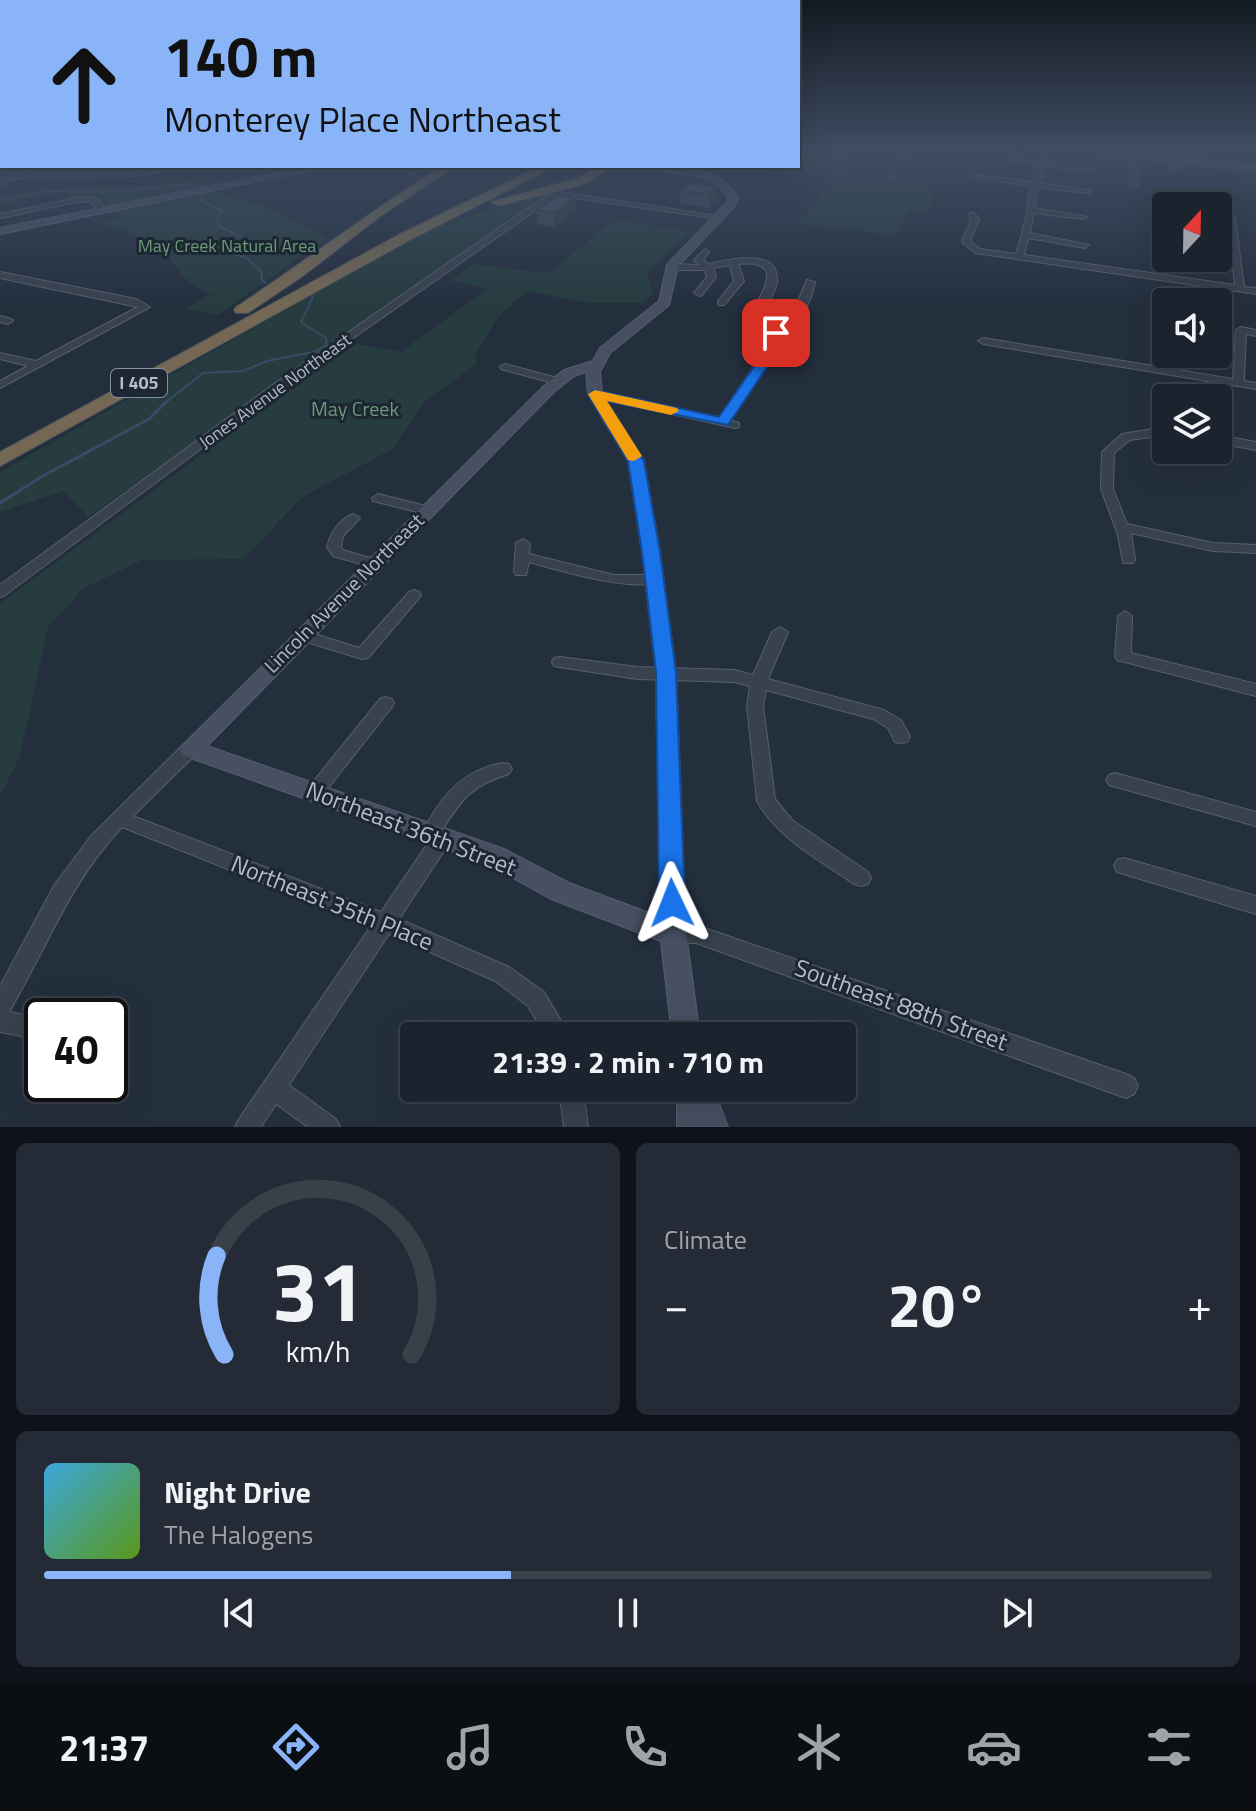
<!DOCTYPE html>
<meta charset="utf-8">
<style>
:root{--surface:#1b232e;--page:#242b36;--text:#f1f3f6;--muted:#a0a4aa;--line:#39404a;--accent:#8ab4f8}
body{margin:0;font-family:"Titillium Web",sans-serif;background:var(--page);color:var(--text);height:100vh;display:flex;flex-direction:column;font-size:30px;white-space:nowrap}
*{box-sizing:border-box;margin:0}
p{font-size:26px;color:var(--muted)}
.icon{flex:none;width:44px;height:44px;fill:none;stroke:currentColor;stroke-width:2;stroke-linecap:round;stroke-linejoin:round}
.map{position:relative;height:1127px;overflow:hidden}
.side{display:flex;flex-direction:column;gap:16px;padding:16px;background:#0f1319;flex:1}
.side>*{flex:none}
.banner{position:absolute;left:0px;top:0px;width:800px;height:168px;box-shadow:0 8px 32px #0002,0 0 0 2px var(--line);background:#8ab4f8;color:#111;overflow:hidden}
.needle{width:52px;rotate:22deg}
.fabs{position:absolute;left:1152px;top:192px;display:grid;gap:16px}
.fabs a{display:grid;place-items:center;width:80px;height:80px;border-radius:8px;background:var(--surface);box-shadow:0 8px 32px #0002,0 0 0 2px var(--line);font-size:40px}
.speed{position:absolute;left:24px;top:998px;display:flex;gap:16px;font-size:40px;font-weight:700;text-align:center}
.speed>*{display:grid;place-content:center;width:104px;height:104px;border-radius:50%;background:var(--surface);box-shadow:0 8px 32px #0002,0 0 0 2px var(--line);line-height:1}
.speed .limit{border:4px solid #111;border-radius:12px;background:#fff;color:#111}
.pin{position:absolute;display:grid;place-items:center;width:68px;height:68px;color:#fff;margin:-34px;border-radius:16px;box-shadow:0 4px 12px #0006}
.me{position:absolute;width:88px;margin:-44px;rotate:358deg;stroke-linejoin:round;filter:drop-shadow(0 0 6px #0008)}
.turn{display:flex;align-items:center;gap:28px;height:168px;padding:0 32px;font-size:36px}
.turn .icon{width:104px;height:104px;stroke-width:2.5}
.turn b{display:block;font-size:56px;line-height:68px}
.big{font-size:60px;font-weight:700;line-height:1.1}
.side .card{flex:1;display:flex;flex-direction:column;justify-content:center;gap:12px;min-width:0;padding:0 28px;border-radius:12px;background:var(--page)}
.side .dial{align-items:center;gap:0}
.dial svg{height:208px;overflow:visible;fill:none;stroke:var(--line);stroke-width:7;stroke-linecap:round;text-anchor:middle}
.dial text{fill:var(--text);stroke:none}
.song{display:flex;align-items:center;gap:24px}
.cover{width:96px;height:96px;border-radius:12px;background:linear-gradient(135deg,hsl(200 70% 55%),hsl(90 70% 35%))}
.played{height:8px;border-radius:4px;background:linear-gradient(90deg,var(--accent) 40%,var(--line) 40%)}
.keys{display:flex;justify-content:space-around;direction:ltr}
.heat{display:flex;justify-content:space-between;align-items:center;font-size:44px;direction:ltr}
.side .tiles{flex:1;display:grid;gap:16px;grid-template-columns:1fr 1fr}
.card:last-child{grid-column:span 2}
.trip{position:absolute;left:400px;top:1022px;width:456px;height:80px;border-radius:8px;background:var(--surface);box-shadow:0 8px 32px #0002,0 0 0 2px var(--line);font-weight:700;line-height:80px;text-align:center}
.tab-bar{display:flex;height:128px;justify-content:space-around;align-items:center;background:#0b0e12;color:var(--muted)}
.tab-bar .icon{width:56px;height:56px}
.tab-bar .active{color:var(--accent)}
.tab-bar b{font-size:36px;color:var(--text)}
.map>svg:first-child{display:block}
.green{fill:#263c3f}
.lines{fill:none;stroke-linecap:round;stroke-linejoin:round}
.stream-far1{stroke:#394c67;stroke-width:2}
.stream{stroke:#394c67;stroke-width:3}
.street-casing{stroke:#565f6c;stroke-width:2}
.secondary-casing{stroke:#565f6c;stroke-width:2}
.highway-casing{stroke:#434c59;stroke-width:2}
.street{fill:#38414e;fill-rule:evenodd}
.secondary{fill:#465061;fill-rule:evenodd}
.highway{fill:#746855;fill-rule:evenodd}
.wall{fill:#3b4654}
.shaded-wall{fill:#303945}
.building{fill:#455162;stroke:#303945;stroke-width:2}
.route{fill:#1a73e8;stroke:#114b97;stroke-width:2}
.slow{fill:#f59e0b}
.labels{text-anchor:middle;stroke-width:6;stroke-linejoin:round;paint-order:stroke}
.far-park-label{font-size:18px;fill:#6b9a76;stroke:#1d2633}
.shield{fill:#1d2633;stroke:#878f9c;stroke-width:2}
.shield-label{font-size:18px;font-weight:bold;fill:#b4bcc9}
.far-street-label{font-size:18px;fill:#b4bcc9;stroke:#1d2633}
.park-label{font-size:20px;fill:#6b9a76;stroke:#1d2633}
.street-label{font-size:20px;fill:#b4bcc9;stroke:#1d2633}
.near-street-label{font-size:24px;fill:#b4bcc9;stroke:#1d2633}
</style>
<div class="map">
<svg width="1256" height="1127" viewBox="0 0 1256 1127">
<rect width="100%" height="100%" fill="#242f3e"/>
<path class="green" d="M798 149H859L842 172 899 179 922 185 935 194 929 211H909L897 235 797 224 841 173 792 166H798Z
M200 179 208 187 124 204 110 205 91 197 67 198V194L58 193 0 206V196L45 188 134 187Z
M213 190 263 206 329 237 218 315 185 309 211 294 190 284 157 242 99 223 123 217 110 211Z
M544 194 88 517 64 491 0 512V472L432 227Z
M614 219 691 232 647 273 653 293 644 303H590L527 291 498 317 475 355 477 364 424 402 393 449 302 497 244 559 142 560 84 588 48 627 20 756 0 796V604L310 374 357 344 401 352 487 289 450 280 475 264 548 274Z"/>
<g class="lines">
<path class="stream-far1" d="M0 200 48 191 114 192 191 184 202 194 200 201 223 211 216 221 220 227 245 239 241 244 225 248 230 253 247 258 261 271 262 281 266 283
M165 403 203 373 243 371 267 361 314 352 327 345 326 338 301 322 313 297 309 294"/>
<path class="stream" d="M0 503 41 477 149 419 167 401"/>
<g class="street-casing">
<path id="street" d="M905 149H911L892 177H886Z
M1042 149H1048L1045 162 1096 169 1092 171 1043 166 1039 183 1092 191 1088 193 1037 187 1035 208 1087 217 1083 219 1034 213 1030 233 1089 245 1085 248 1028 238 1024 255 1235 285 1227 219 1218 211V206H1197L1180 202 1184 200 1219 204 1235 218 1244 287 1256 288V294L975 253 962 242 971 219 969 214 973 212 979 219 970 241 980 249 1016 254 1026 218 1030 186 969 177 973 175 1032 182 1037 166 1008 161 1011 159 1038 162Z
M1134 153 1137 155 1138 185 1134 187 1130 185 1131 155Z
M1174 157 1177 159 1179 169 1175 171 1171 169V159Z
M35 166H45L29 174 139 172 169 166H184L139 176 18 178 0 185V180Z
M411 166H419L421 169 415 174H409L413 168Z
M567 193 724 217 720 219 567 197 550 200 289 383 5 595 0 597V585L281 379 545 196Z
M81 197 97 199 108 211 101 213 92 203 81 201 0 218V214Z
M705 249 709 252 703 260 708 264C727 260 780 246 777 282 776 293 767 302 764 312L779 330 787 327 807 280 815 282 812 294 797 329 780 336 779 344 729 420 739 423V427L735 428 591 396V392L595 391 719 418 769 344 771 333 754 312C763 287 785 260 738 264L744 281 724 305H718V301L734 281 730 265 713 268 716 277 702 295 699 296 694 293 707 277 705 270H672L668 267 672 264 699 265 694 260Z
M0 272 136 299 150 307 0 388V381L28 366 0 359V353L36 361 138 307 0 278Z
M0 316 11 319 13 321 8 324 0 322Z
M1241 327 1256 330V336L1246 334 1244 376V381L1256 383V389L983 344 978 341 983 338 1233 379 1236 330Z
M505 364 561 379 562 381 557 384 501 369 500 367Z
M1166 427V435L1130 440 1114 453 1113 489 1127 524 1213 543 1256 545V553L1213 551 1131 533 1135 560 1133 563H1123L1118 535 1101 489 1102 452 1122 434Z
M1218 435 1256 442V450L1218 443Z
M378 494 430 507 432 510 425 514 373 501 372 498Z
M353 514 360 518 343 536 341 547 343 550 377 560 379 563 377 566 372 567 333 556 327 547C330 533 339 520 353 514Z
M523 539 530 543 529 554 614 575H655L662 579C642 596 555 569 529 562L526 575H516L514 572 516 543Z
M414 590 419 592 421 595 419 598 368 658 362 659 297 639 294 635 297 631 302 630 359 648 409 592Z
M1125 611 1132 616 1131 653 1256 684V696L1117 660 1115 656 1118 616Z
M780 627 788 632 768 679 884 710 901 720 910 737 907 742 901 743 895 742 888 728 873 719 766 690 763 706 775 799 792 820 868 872 871 878 868 884 861 886 854 884C820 860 777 838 757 801L747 706 750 686 734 682 637 679 560 667 554 666 552 662 554 658 560 657 637 667 734 670 753 675 772 632Z
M386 697 392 699 394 703 392 707 321 797 315 799 309 797 306 792 309 787 380 699Z
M190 742 196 744 199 749 196 754 133 816 381 912 430 840 424 838 422 833C438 802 456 777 490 766 498 764 501 762 509 764L512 769 509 774C473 785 462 798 443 829L450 832 452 837 450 842 399 919 509 967 544 992 570 1036H546L528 1006 495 981 389 934 289 1085 336 1119 340 1127H308L276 1104 261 1127H235L239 1119 371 926 122 827C68 885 48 946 9 1012L42 1018V1040L0 1032V986L55 884 91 836 184 744Z
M1115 773 1256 812V826L1109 785 1106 780 1109 775Z
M1124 858 1256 896V914L1117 872 1114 866 1117 860Z
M673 925H696L1126 1074 1134 1078 1138 1086 1134 1094 1126 1098 696 943H673L666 941 663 934 666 927Z
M559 1088H583L588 1127H564Z"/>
</g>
<g class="secondary-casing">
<path id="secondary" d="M1071 149H1098L1256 165V171L1075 152Z
M313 166H332L0 234V228Z
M648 166C682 166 718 166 738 197L735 206 678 266 669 305 610 353 600 372 602 394 644 461 660 552 676 672 686 934 700 1036H672L661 941 551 899 486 863 182 755 179 749 544 386 564 370 593 361 600 348 659 301 667 265 726 203 728 197C709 167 675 179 648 166ZM586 372 588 394 628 461 642 552 656 672 660 917 569 883 504 849 207 746 554 392 574 376Z
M677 1088H713L728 1127H677Z"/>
</g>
<g class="highway-casing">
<path id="highway" d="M442 166H456L382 215 303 276 248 313H236L234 310 236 307C306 261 371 210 442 166Z
M540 166H556L410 240 0 466V452L400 234Z
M598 166H613L586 184 498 206 491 202 578 178Z"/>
</g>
<use href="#street" class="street"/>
<use href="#secondary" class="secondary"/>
<use href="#highway" class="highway"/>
</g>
<path class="wall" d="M717 187V200L709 208 680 204 681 191Z
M575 198 576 211 555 227 537 224 536 210Z"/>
<path class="shaded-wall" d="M717 187V200L709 208V194Z
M575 198 576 211 555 227V213Z"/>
<path class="building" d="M690 183 717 187 709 194 681 191Z
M558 195 575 198 555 213 536 210Z"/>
<linearGradient id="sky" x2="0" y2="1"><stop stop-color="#141a22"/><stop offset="0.49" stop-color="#3f4d63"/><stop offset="1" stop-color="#3f4d63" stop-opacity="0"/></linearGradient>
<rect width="1256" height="307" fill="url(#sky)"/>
<path class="route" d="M776 329 782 333 777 352 728 425 606 401 644 461 660 552 676 672 685 903 681 911 672 914 662 911 659 903 656 672 642 552 628 461 588 394 595 390 719 417 764 352 769 333Z"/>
<path class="slow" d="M595 390 677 408 679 411 671 415 607 401 642 456 634 461 628 460 588 394Z"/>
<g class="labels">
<g class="far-park-label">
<text x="227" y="252">May Creek Natural Area</text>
</g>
<rect class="shield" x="111" y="369" width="56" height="28" rx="6"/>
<g class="shield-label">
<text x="139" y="389">I 405</text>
</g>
<g class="far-street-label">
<text transform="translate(275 391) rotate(-36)" y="6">Jones Avenue Northeast</text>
</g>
<g class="park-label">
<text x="355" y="416">May Creek</text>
</g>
<g class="street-label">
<text transform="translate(344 593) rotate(-45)" y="7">Lincoln Avenue Northeast</text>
</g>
<g class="near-street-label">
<text transform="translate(411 829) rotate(21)" y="8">Northeast 36th Street</text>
<text transform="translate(332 903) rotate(22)" y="8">Northeast 35th Place</text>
<text transform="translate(901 1005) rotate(20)" y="8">Southeast 88th Street</text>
</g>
</g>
</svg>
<div class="fabs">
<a><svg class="needle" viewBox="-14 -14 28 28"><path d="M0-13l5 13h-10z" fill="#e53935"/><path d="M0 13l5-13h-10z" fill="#a0a4aa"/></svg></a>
<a><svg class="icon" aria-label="sound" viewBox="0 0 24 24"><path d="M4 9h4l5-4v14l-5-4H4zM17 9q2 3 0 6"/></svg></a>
<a><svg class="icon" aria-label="layers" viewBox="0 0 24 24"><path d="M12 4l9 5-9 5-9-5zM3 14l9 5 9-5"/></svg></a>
</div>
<div class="speed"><div class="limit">40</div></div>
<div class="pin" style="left:776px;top:333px;background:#d93025"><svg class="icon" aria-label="arrive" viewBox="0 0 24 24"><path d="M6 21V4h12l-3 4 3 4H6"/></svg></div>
<svg class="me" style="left:672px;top:903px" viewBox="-20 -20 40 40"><path d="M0-17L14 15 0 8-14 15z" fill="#1a73e8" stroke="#fff" stroke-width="4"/></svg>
<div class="trip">21:39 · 2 min · 710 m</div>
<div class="banner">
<div class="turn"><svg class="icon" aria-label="ahead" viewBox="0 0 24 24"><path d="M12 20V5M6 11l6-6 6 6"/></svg><div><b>140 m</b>Monterey Place Northeast</div></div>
</div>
</div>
<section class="side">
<div class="tiles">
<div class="card dial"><svg viewBox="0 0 100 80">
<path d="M14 69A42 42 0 1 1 86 69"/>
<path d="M14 69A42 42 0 0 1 11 31" stroke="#8ab4f8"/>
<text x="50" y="56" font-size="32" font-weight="700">31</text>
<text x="50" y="72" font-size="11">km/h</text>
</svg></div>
<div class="card"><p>Climate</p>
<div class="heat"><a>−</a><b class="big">20°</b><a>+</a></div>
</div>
<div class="card">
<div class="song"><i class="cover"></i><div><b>Night Drive</b><p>The Halogens</p></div></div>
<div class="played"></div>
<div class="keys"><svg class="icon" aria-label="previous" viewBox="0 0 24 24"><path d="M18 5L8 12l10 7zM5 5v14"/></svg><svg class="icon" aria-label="pause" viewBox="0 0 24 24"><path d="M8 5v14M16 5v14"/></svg><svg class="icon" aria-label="next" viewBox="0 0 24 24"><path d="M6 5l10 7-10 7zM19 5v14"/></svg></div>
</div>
</div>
</section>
<nav class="tab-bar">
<b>21:37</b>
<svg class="icon active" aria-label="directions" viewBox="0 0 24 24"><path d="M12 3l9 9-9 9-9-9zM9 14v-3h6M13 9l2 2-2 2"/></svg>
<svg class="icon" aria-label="music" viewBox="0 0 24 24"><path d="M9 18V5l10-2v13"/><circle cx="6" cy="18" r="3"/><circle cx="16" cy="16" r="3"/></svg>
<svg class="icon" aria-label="phone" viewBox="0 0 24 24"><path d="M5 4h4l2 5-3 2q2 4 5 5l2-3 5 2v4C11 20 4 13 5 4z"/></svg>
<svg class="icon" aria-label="climate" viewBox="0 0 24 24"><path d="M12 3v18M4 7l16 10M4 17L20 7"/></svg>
<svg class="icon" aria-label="car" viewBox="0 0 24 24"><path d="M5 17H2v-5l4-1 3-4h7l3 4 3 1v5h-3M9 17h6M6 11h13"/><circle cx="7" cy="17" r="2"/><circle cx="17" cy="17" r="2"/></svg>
<svg class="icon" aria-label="filters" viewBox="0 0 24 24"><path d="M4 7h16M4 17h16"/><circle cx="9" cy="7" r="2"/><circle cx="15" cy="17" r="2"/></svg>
</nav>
